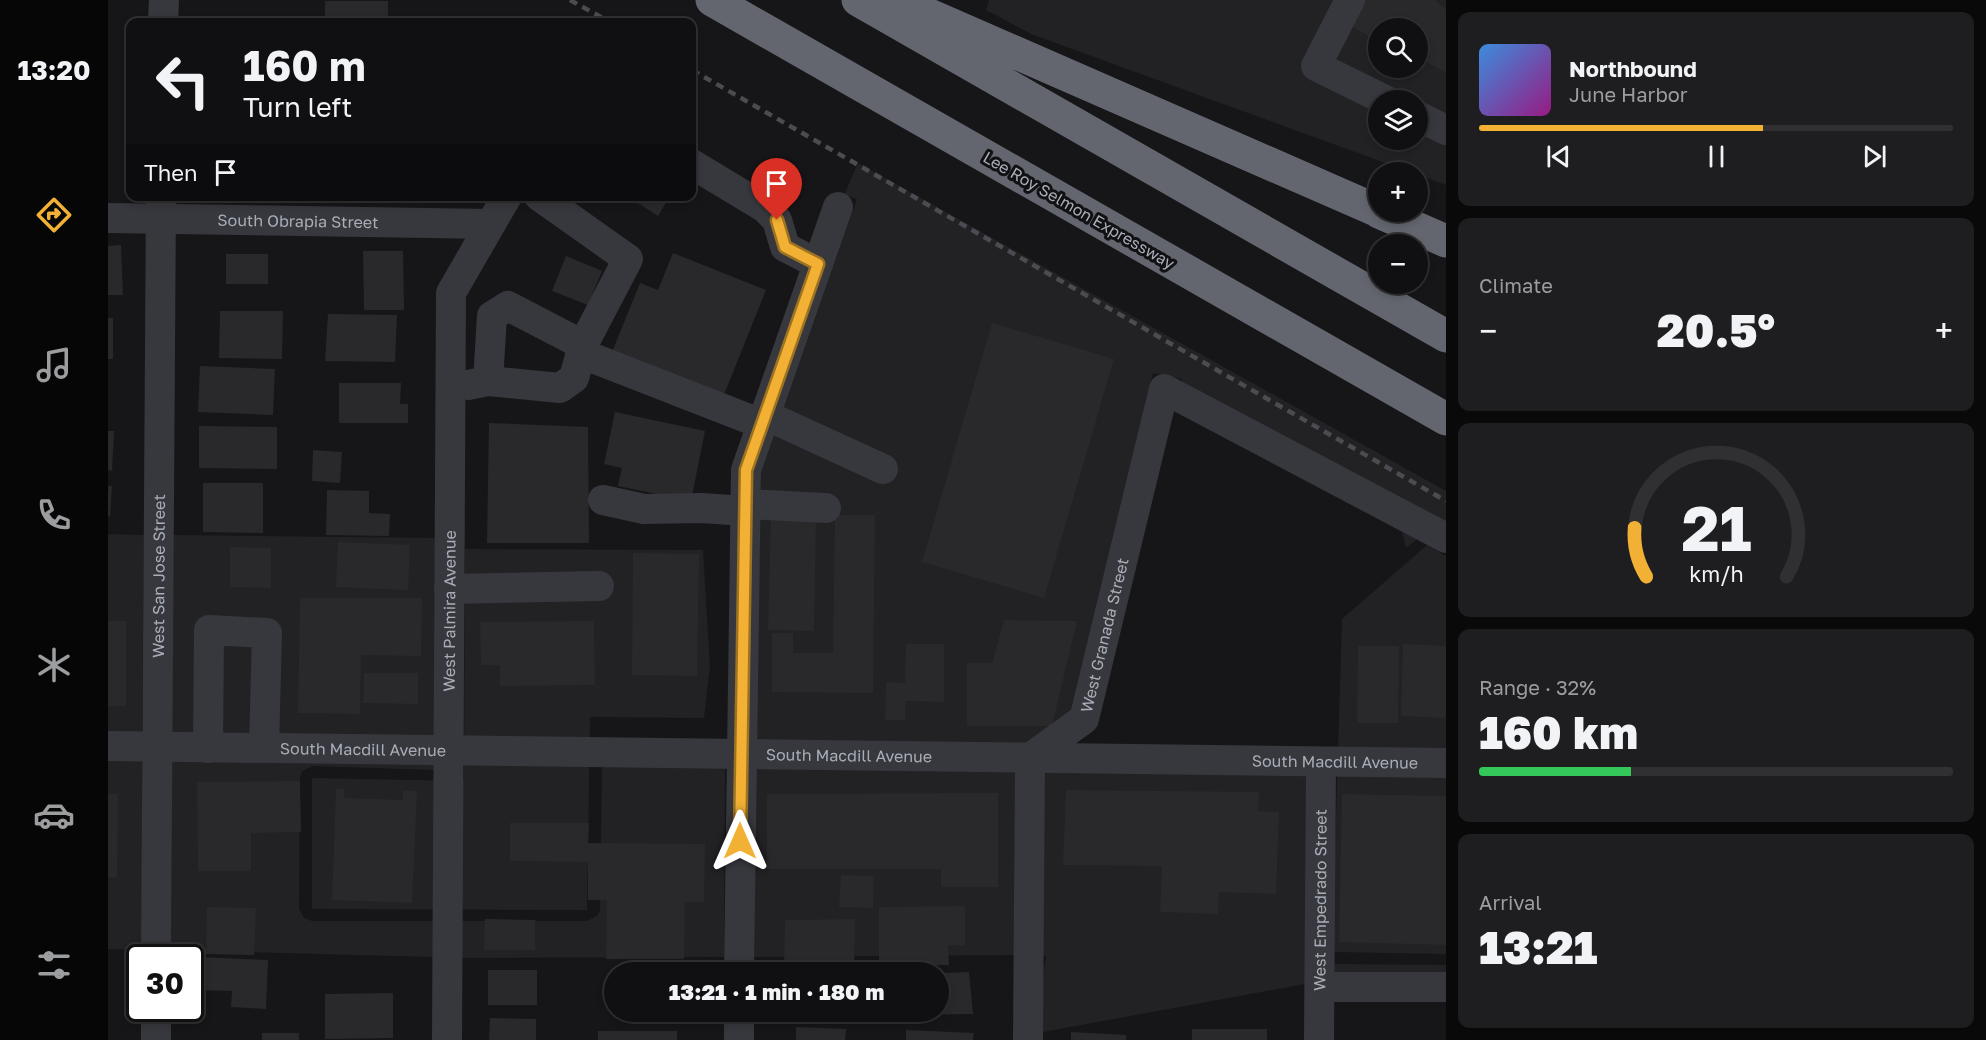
<!DOCTYPE html>
<meta charset="utf-8">
<style>
:root{--surface:#101012;--page:#1e1e20;--text:#f1f3f6;--muted:#9c9d9f;--line:#303032;--accent:#f2b134}
body{margin:0;font-family:"Golos Text",sans-serif;background:var(--page);color:var(--text);height:100vh;display:flex;flex-direction:column;font-size:22px;white-space:nowrap}
*{box-sizing:border-box;margin:0}
p{font-size:20px;color:var(--muted)}
.icon{flex:none;width:33px;height:33px;fill:none;stroke:currentColor;stroke-width:2;stroke-linecap:round;stroke-linejoin:round}
.map{position:relative;flex:1;overflow:hidden}
.drawer{display:flex;flex-direction:column;gap:12px;padding:12px;background:#09090a;width:540px}
.drawer>*{flex:none}
.top-card{position:absolute;left:18px;top:18px;width:570px;height:183px;border-radius:12px;box-shadow:0 3px 9px #0003,0 0 0 2px var(--line);background:#101012;color:var(--text);overflow:hidden}
.tools{position:absolute;left:1260px;top:18px;display:grid;gap:12px}
.tools a{display:grid;place-items:center;width:60px;height:60px;border-radius:50%;background:var(--surface);box-shadow:0 3px 9px #0003,0 0 0 2px var(--line);font-size:30px}
.speed{position:absolute;left:18px;top:944px;display:flex;gap:12px;font-size:30px;font-weight:700;text-align:center}
.speed>*{display:grid;place-content:center;width:78px;height:78px;border-radius:50%;background:var(--surface);box-shadow:0 3px 9px #0003,0 0 0 2px var(--line);line-height:1}
.speed .limit{border:3px solid #111;border-radius:9px;background:#fff;color:#111}
.pin{position:absolute;display:grid;place-items:center;width:51px;height:51px;color:#fff;margin:-62px -26px;border-radius:50% 50% 50% 0;rotate:-45deg;box-shadow:0 0 6px #0007}
.pin .icon{rotate:45deg}
.me{position:absolute;width:66px;margin:-33px;rotate:0deg;stroke-linejoin:round;filter:drop-shadow(0 0 4px #0008)}
.turn{display:flex;align-items:center;gap:21px;height:126px;padding:0 18px;font-size:27px}
.turn .icon{width:78px;height:78px;stroke-width:2.5}
.turn b{display:block;font-size:42px;line-height:51px}
.then{display:flex;align-items:center;height:57px;padding:0 18px;background:#0003;gap:12px;font-size:22px}
.big{font-size:45px;font-weight:800;line-height:1.1}
.drawer .tile{flex:1;display:flex;flex-direction:column;justify-content:center;gap:9px;min-width:0;padding:0 21px;border-radius:12px;background:var(--page)}
.drawer .dial{align-items:center;gap:0}
.dial svg{height:156px;overflow:visible;fill:none;stroke:var(--line);stroke-width:7;stroke-linecap:round;text-anchor:middle}
.dial text{fill:var(--text);stroke:none}
.song{display:flex;align-items:center;gap:18px}
.cover{width:72px;height:72px;border-radius:9px;background:linear-gradient(135deg,hsl(210 70% 55%),hsl(310 70% 35%))}
.played{height:6px;border-radius:3px;background:linear-gradient(90deg,var(--accent) 60%,var(--line) 60%)}
.keys{display:flex;justify-content:space-around;direction:ltr}
.heat{display:flex;justify-content:space-between;align-items:center;font-size:33px;direction:ltr}
.charge{height:9px;border-radius:4px;background:linear-gradient(90deg,#34c759 32%,var(--line) 0)}
.trip{position:absolute;left:496px;top:962px;width:345px;height:60px;border-radius:30px;background:var(--surface);box-shadow:0 3px 9px #0003,0 0 0 2px var(--line);font-weight:800;line-height:60px;text-align:center}
main{display:flex;flex:1;min-height:0}
.menu{display:flex;flex-direction:column;width:108px;justify-content:space-around;align-items:center;background:#060607;color:var(--muted)}
.menu .icon{width:42px;height:42px}
.menu .current{color:var(--accent)}
.menu b{font-size:27px;color:var(--text)}
.map>svg:first-child{display:block}
.built{fill:#222225;fill-rule:evenodd}
.building{fill:#29292c}
.lines{fill:none;stroke-linecap:round;stroke-linejoin:round}
.minor{stroke:#37383d;stroke-width:30}
.highway{stroke:#63666e;stroke-width:33}
.rail{stroke:#4a4c52;stroke-width:4.5;stroke-dasharray:8 6;stroke-linecap:butt}
.route-casing{stroke:#9d7322;stroke-width:15}
.route{stroke:#f2b134;stroke-width:10}
.labels{text-anchor:middle;stroke-width:6;stroke-linejoin:round;paint-order:stroke}
.street-label{font-size:16px;fill:#a8adb8;stroke:#111113}
</style>
<main>
<nav class="menu">
<b>13:20</b>
<svg class="icon current" aria-label="directions" viewBox="0 0 24 24"><path d="M12 3l9 9-9 9-9-9zM9 14v-3h6M13 9l2 2-2 2"/></svg>
<svg class="icon" aria-label="music" viewBox="0 0 24 24"><path d="M9 18V5l10-2v13"/><circle cx="6" cy="18" r="3"/><circle cx="16" cy="16" r="3"/></svg>
<svg class="icon" aria-label="phone" viewBox="0 0 24 24"><path d="M5 4h4l2 5-3 2q2 4 5 5l2-3 5 2v4C11 20 4 13 5 4z"/></svg>
<svg class="icon" aria-label="climate" viewBox="0 0 24 24"><path d="M12 3v18M4 7l16 10M4 17L20 7"/></svg>
<svg class="icon" aria-label="car" viewBox="0 0 24 24"><path d="M5 17H2v-5l4-1 3-4h7l3 4 3 1v5h-3M9 17h6M6 11h13"/><circle cx="7" cy="17" r="2"/><circle cx="17" cy="17" r="2"/></svg>
<svg class="icon" aria-label="filters" viewBox="0 0 24 24"><path d="M4 7h16M4 17h16"/><circle cx="9" cy="7" r="2"/><circle cx="15" cy="17" r="2"/></svg>
</nav>
<div class="map">
<svg width="1338" height="1040" viewBox="0 0 1338 1040">
<rect width="100%" height="100%" fill="#161618"/>
<path class="built" d="M881 0H1338V185L923 34 878 10ZM1270 28H1310V68H1270ZM1270 100H1310V140H1270Z
M750 163 1338 491V542L1314 535 1298 548 1292 523 1067 407 1074 379 1045 373 962 712 917 745 647 741 653 472 749 199 736 195Z
M0 534 36 535 34 733H0Z
M65 535 327 538 326 738 64 734Z
M1319 545 1338 556V954L1224 952 1234 619Z
M357 549 595 550 602 666 596 718 482 717 479 910 204 909V778L356 781Z
M0 759 34 760V950L0 949Z
M64 760 326 764V770L205 766 194 771 192 778 191 909 196 918 204 921H325V957L63 950Z
M494 766 617 767 616 957 354 958V921H479L489 916 492 910Z
M647 768 907 771 906 955 646 957Z
M936 771 1198 775 1197 984 935 1032V977L938 956 935 955Z
M1226 964 1338 965V981L1226 978Z"/>
<path class="building" d="M1254 0H1327L1338 9V73L1315 60 1307 71 1301 68H1310V28H1270V42L1240 24Z
M217 1H280V22H217Z
M519 196H562L550 216Z
M13 245 15 295H0V246Z
M255 251H295L296 310H256Z
M565 253 658 290 613 402 502 357 532 283 550 290Z
M118 254H160V284H118Z
M458 256 494 271 480 305 444 291Z
M112 311H175L174 359 111 358Z
M220 314 289 315 287 362 217 361Z
M0 318H5V359H0Z
M884 323 1006 359 936 598 814 562Z
M92 366 167 369 165 415 90 412Z
M231 383H293L292 404H300V423H231Z
M507 412 597 431 583 501 510 486 514 468 496 464Z
M381 423 480 427 481 543H379Z
M91 426 169 427V469L91 468Z
M0 431H6L4 471 0 470Z
M205 450 234 452 232 483 204 481Z
M95 483H155V533L95 532Z
M0 486H4L2 517 0 516Z
M219 490 261 491V513L282 514 281 536 218 535Z
M727 515H767L765 693 664 692V633H685V653H725Z
M663 518 708 520 706 631 660 630Z
M230 542 302 545 300 590 228 587Z
M122 547 163 548V588L122 587Z
M525 553 591 554 589 676 524 675Z
M192 598H314L313 656 253 655 252 714 190 713Z
M896 620 969 621 944 726H859V663H884Z
M0 621H18V706H0Z
M486 621 487 685 392 686V665H373L372 622Z
M798 644H836V702L797 701V720H777L778 682 797 683Z
M1295 644 1338 646V718L1293 716Z
M1250 646H1291L1290 723H1249Z
M256 673H310V704L255 703Z
M192 781 193 832 143 833V871H90L89 782Z
M228 789H236V798L295 800V791H309L304 903 224 900Z
M958 790 1151 792 1150 811 1171 812 1168 894 1111 892 1110 914 1052 912 1054 866 955 865Z
M890 793V887H833V869H659V794Z
M0 794H10L9 877H0Z
M1234 794 1338 796V945L1231 942Z
M402 823H481L480 843 597 844 596 902H577L576 959H498L499 900H480V862L402 861Z
M733 875 766 876 765 908 731 907Z
M857 906V945H840L841 965H771V907Z
M99 907 148 908 146 955 98 954Z
M377 919 427 920V950H376Z
M747 919 746 967H676L677 920Z
M91 957 160 960 158 1009 123 1007 124 991 89 990Z
M579 966V972H508V967Z
M380 970H429V1005H380Z
M861 972 865 1014 796 1015 795 1011H831V973Z
M285 993V1038L217 1039V994Z
M526 1011H579V1013L526 1014Z
M675 1011H746L745 1021 675 1020Z
M382 1018 428 1019V1040H381Z
M688 1027 738 1029 737 1040H688Z
M1084 1029H1159V1040H1084Z
M798 1030 866 1033 865 1040H798Z
M490 1031H569V1040H490Z
M963 1032 1018 1035V1040H963Z
M154 1033H191V1040H154Z"/>
<g class="lines">
<g class="minor">
<path d="M1242 0 1208 66 1277 100"/>
<path d="M55 22 56 0"/>
<path d="M1310 116 1338 130"/>
<path d="M584 164 657 208 669 220 677 247 710 264"/>
<path id="s1" d="M0 218 382 224"/>
<path d="M472 353 654 424"/>
<path d="M380 381 384 316 400 306 475 345 520 259 431 196"/>
<path d="M360 385 380 381 452 388 466 378 475 345"/>
<path d="M657 415 775 469"/>
<path d="M495 500 536 509 594 508 637 511"/>
<path d="M637 504 718 508"/>
<path d="M341 589 491 586"/>
<path id="s2" d="M0 746 1338 763"/>
<path d="M100 748 101 630 159 633 156 748"/>
<path id="s3" d="M48 957 53 196"/>
<path d="M631 972 638 470 730 207"/>
<path d="M1212 987H1338"/>
<path d="M48 1040V1008"/>
<path id="s4" d="M339 1040 343 293 399 196"/>
<path d="M631 1040V1011"/>
<path id="s5" d="M920 1040 922 758 976 719 1056 389 1338 538"/>
<path id="s6" d="M1211 1040 1213 762"/>
</g>
<path class="highway" d="M604 0 1338 419
M750 0 1338 336
M787 0 1270 211
M1271 212 1338 241"/>
<path class="rail" d="M462 0 502 22
M584 70 1338 501"/>
</g>
<g class="lines">
<g class="route-casing">
<path id="route" d="M632 841 638 470 710 264 677 247 669 220"/>
</g>
<use href="#route" class="route"/>
</g>
<g class="labels">
<g class="street-label">
<text transform="translate(971 210) rotate(30)" y="6">Lee Roy Selmon Expressway</text>
<text dy="6" stroke="none"><textPath href="#s1" startOffset="190">South Obrapia Street</textPath></text>
<text dy="6" stroke="none"><textPath href="#s3" startOffset="381">West San Jose Street</textPath></text>
<text dy="6" stroke="none"><textPath href="#s4" startOffset="429">West Palmira Avenue</textPath></text>
<text dy="6" stroke="none"><textPath href="#s5" startOffset="435">West Granada Street</textPath></text>
<text dy="6" stroke="none"><textPath href="#s2" startOffset="255">South Macdill Avenue</textPath></text>
<text dy="6" stroke="none"><textPath href="#s2" startOffset="741">South Macdill Avenue</textPath></text>
<text dy="6" stroke="none"><textPath href="#s2" startOffset="1227">South Macdill Avenue</textPath></text>
<text dy="6" stroke="none"><textPath href="#s6" startOffset="140">West Empedrado Street</textPath></text>
</g>
</g>
</svg>
<div class="tools">
<a><svg class="icon" aria-label="search" viewBox="0 0 24 24"><circle cx="10" cy="10" r="6"/><path d="M15 15l6 6"/></svg></a>
<a><svg class="icon" aria-label="layers" viewBox="0 0 24 24"><path d="M12 4l9 5-9 5-9-5zM3 14l9 5 9-5"/></svg></a>
<a>+</a>
<a>−</a>
</div>
<div class="speed"><div class="limit">30</div></div>
<div class="pin" style="left:669px;top:220px;background:#d93025"><svg class="icon" aria-label="arrive" viewBox="0 0 24 24"><path d="M6 21V4h12l-3 4 3 4H6"/></svg></div>
<svg class="me" style="left:632px;top:841px" viewBox="-20 -20 40 40"><path d="M0-17L14 15 0 8-14 15z" fill="#f2b134" stroke="#fff" stroke-width="4"/></svg>
<div class="trip">13:21 · 1 min · 180 m</div>
<div class="top-card">
<div class="turn"><svg class="icon" aria-label="left" viewBox="0 0 24 24"><path d="M17 20v-9H6M10 6l-5 5 5 5"/></svg><div><b>160 m</b>Turn left</div></div>
<div class="then">Then<svg class="icon" aria-label="arrive" viewBox="0 0 24 24"><path d="M6 21V4h12l-3 4 3 4H6"/></svg></div>
</div>
</div>
<section class="drawer">
<div class="tile">
<div class="song"><i class="cover"></i><div><b>Northbound</b><p>June Harbor</p></div></div>
<div class="played"></div>
<div class="keys"><svg class="icon" aria-label="previous" viewBox="0 0 24 24"><path d="M18 5L8 12l10 7zM5 5v14"/></svg><svg class="icon" aria-label="pause" viewBox="0 0 24 24"><path d="M8 5v14M16 5v14"/></svg><svg class="icon" aria-label="next" viewBox="0 0 24 24"><path d="M6 5l10 7-10 7zM19 5v14"/></svg></div>
</div>
<div class="tile"><p>Climate</p>
<div class="heat"><a>−</a><b class="big">20.5°</b><a>+</a></div>
</div>
<div class="tile dial"><svg viewBox="0 0 100 80">
<path d="M14 69A42 42 0 1 1 86 69"/>
<path d="M14 69A42 42 0 0 1 8 44" stroke="#f2b134"/>
<text x="50" y="56" font-size="32" font-weight="700">21</text>
<text x="50" y="72" font-size="11">km/h</text>
</svg></div>
<div class="tile"><p>Range · 32%</p><b class="big">160 km</b><div class="charge"></div></div>
<div class="tile"><p>Arrival</p><b class="big">13:21</b></div>
</section>
</main>
